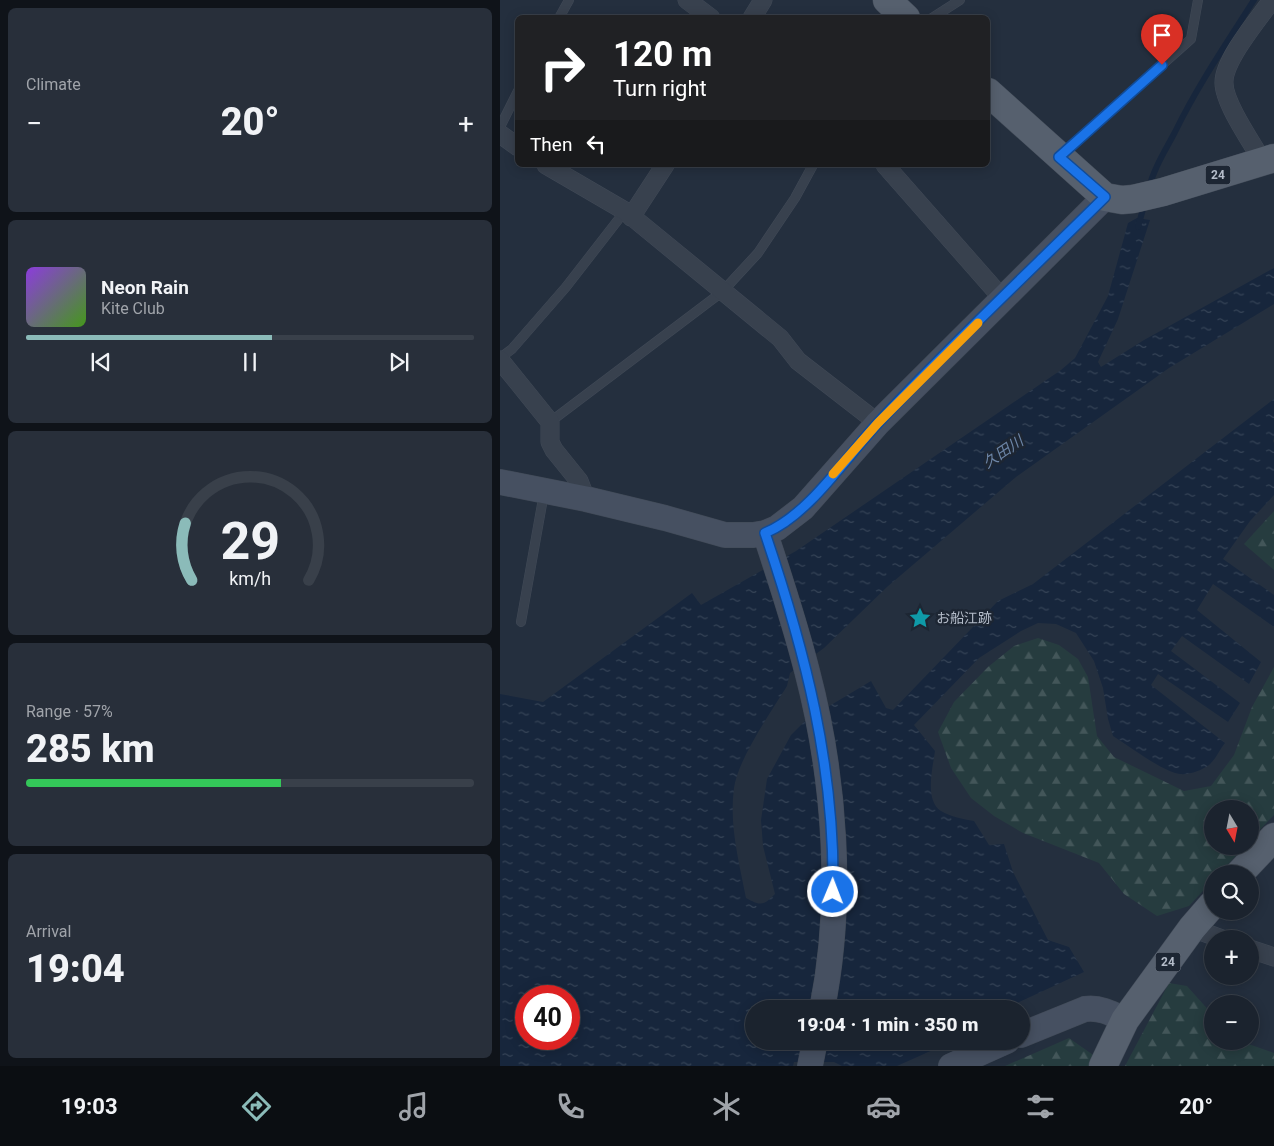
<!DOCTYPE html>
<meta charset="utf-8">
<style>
:root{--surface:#1b232e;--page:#282f3a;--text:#f1f3f6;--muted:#a0a4aa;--line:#39404a;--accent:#8bbbb9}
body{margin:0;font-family:Roboto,"Noto Sans JP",sans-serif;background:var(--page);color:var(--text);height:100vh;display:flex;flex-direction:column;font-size:19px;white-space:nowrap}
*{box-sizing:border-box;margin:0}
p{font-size:16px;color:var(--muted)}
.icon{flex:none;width:28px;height:28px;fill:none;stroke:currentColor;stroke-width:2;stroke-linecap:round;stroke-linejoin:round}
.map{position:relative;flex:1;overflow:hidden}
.drawer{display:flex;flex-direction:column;gap:8px;padding:8px;background:#0f1319;width:500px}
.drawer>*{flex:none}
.hud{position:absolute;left:15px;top:15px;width:475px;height:152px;border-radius:8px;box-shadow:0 2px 12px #0003,0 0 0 1px var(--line);background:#202124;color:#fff;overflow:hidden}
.needle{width:32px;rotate:170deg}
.fabs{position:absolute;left:704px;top:800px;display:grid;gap:10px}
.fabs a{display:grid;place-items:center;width:55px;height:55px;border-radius:50%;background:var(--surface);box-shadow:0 2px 12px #0003,0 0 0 1px var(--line);font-size:25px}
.speed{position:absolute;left:15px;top:985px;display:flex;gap:10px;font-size:25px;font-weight:700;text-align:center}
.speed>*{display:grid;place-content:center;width:65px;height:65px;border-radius:50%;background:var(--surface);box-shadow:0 2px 12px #0003,0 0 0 1px var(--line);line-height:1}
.speed .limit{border:8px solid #d22;background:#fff;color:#111}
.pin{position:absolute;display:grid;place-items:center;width:42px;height:42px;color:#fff;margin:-51px -21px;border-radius:50% 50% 50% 0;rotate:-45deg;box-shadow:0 0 5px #0007}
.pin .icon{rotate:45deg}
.me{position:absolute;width:55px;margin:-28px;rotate:1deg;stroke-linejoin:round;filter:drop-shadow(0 0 4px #0008)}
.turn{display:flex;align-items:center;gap:18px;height:105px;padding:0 15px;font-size:22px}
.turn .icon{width:65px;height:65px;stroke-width:2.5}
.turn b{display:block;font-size:35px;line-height:42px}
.then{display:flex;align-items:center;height:48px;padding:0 15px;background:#0003;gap:10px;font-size:19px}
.big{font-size:38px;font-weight:800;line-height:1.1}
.drawer .card{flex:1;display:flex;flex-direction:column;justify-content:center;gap:8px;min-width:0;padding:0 18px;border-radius:8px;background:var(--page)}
.drawer .dial{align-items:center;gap:0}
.dial svg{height:130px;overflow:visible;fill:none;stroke:var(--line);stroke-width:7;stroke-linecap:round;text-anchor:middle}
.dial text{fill:var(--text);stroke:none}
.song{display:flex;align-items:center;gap:15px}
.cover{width:60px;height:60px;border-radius:8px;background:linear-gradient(135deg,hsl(270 70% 55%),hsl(100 70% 35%))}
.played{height:5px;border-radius:2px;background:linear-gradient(90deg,var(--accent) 55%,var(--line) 55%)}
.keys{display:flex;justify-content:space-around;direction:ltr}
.heat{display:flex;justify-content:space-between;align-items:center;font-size:28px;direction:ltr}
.charge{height:8px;border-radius:4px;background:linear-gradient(90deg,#34c759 57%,var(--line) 0)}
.trip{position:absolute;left:245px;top:1000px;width:285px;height:50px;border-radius:25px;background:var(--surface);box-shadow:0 2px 12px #0003,0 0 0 1px var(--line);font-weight:800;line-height:50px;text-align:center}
.dock{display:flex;height:80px;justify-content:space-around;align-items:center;background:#0b0e12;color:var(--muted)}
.dock .icon{width:35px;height:35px}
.dock .selected{color:var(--accent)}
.dock b{font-size:22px;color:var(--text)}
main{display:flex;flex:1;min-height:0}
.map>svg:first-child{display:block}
.forest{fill:url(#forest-firs)}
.water{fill:url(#water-ripples);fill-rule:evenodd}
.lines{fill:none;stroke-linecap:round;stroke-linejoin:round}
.stream{stroke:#17263c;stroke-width:6}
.lane-casing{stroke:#414a57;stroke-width:10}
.street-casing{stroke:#414a57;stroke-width:19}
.secondary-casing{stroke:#414a57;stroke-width:26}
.primary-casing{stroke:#414a57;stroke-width:29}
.lane{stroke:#38414e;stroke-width:9}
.street{stroke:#38414e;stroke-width:18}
.secondary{stroke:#465061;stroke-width:25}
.primary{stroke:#56606e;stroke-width:28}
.route-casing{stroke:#114b97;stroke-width:12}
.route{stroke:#1a73e8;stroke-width:9}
.slow{stroke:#f59e0b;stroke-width:9}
.labels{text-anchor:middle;stroke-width:5;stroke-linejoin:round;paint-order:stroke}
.shield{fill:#1d2633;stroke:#878f9c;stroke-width:1}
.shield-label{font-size:12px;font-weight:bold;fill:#b4bcc9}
.poi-label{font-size:14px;fill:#b4bcc9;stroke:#1d2633;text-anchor:start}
.water-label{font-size:15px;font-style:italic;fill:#6d86a8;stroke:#1d2633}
</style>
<main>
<section class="drawer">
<div class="card"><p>Climate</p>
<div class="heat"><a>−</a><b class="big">20°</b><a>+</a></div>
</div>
<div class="card">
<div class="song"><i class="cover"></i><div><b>Neon Rain</b><p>Kite Club</p></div></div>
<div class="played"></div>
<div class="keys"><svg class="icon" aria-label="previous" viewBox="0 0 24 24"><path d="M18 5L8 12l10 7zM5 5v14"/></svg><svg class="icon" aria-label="pause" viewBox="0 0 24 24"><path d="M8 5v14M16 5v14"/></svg><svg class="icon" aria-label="next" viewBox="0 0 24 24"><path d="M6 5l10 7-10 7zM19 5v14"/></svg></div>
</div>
<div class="card dial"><svg viewBox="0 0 100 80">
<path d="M14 69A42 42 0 1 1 86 69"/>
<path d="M14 69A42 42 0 0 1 10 34" stroke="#8bbbb9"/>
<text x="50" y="56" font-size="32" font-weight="700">29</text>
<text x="50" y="72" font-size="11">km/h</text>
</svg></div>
<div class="card"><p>Range · 57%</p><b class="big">285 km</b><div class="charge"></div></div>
<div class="card"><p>Arrival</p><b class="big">19:04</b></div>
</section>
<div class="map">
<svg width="774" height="1066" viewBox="0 0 774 1066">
<defs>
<pattern id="forest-firs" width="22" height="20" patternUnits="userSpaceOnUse" patternTransform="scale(1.25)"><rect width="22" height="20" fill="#263c3f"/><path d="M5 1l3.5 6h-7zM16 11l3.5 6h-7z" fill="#435659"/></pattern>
<pattern id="water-ripples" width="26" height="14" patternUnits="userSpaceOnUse" patternTransform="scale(1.25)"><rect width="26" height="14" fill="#17263c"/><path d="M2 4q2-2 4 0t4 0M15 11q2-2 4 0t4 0" fill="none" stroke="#364457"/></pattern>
</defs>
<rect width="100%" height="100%" fill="#242f3e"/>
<path class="forest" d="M774 511V570L744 544Z
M538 638 559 645 578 659 588 677 597 736 614 757 684 791 711 786 734 755 752 707 774 667V815L750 840V809H712V846H745L719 874H712V881L689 906 657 916 624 894 599 863 523 833 494 816 471 798 451 768 438 732 454 702 488 667 514 646Z
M669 983 687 986 712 1014V1041H740L774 1053V1066H625Z
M569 1038 609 1066H505Z"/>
<path class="water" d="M637 218 650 220 618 319 598 362 601 367 644 340 774 268V304L669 368 516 477 387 587 324 648 290 673 287 686C271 712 238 759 234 788 229 825 239 862 246 898 261 906 263 906 275 894L263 846 261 820 267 779 291 735 306 720 371 681 386 708 393 710 498 601 533 584 774 399V438L773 441 774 443V495L750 521 723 559 774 595V627L713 584 697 610 761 662 749 684 682 636 671 651 740 703 728 722 658 674 651 685 725 743C720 749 716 759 709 765 702 770 690 775 680 774 663 772 629 746 613 736L608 719 603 688 594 661 576 633 556 624 538 623 521 631 479 658 414 725 435 751C433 767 424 800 441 811 451 817 463 819 474 821L489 845 504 844 513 872 548 940 569 947 584 972 504 1009H254V1041H453L397 1066H342L334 1062H294L293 1066H0V694L43 702 192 593 201 605 296 551 561 370 575 358 608 296 628 223ZM26 996H69V1039H26Z"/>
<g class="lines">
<path class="stream" d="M649 188C654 168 665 151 675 132 698 85 726 44 754 0
M638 227 645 202"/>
<g class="lane-casing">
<path id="lane" d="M59 18 69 0
M432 18 460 0
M0 127 18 91
M562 154 691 39 698 0
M0 358 12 349 66 287 125 211
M50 422 222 292 258 253 295 198 313 165
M21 622 44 493"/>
</g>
<g class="street-casing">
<path id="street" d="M187 0 211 18
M252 18 263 0
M0 134 18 147
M763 162C752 143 724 103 724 83 723 61 759 18 772 0
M46 165 125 211 280 338 298 361 378 423
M385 165 502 298
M131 217 165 165
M0 360 50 422V442L54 450 79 481 86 499
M692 928 722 939
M750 949 774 957"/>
</g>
<g class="secondary-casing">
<path id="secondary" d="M0 482 86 499 165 518 225 535H253L265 533 277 528 303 508 378 423 605 197
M265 533C280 578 295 624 307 671 335 778 344 900 322 1009
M521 1035 585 1009C600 1007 611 1013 625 1020
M310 1066 315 1041
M451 1066 507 1041"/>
</g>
<g class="primary-casing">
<path id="primary" d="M387 0 406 18
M488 92 605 197 622 200 633 199 663 192 774 158
M739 874 774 837
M603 1066 625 1020 692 928 712 905"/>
</g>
<use href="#lane" class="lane"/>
<use href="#street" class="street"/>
<use href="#secondary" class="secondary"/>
<use href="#primary" class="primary"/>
</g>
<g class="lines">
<g class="route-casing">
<path id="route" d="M333 892C335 766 305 651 265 533 309 515 346 457 378 423 451 345 529 272 605 197L559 157 662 65"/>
</g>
<use href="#route" class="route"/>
<path class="slow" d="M333 474 378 423 478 323"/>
</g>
<defs>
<g id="sight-bare" transform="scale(1.725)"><path d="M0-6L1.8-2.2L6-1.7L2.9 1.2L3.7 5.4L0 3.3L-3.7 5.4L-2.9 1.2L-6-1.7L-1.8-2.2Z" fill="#0f9aa8" stroke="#1d2633" stroke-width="2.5" paint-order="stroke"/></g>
</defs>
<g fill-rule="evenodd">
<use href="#sight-bare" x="420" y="618"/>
</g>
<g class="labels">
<g class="shield">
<rect x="705.5" y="165.5" width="25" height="19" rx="4"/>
<rect x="655.5" y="952.5" width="25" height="19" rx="4"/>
</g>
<g class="shield-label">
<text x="718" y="179">24</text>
<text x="668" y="966">24</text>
</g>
<g class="poi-label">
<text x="436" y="623">お船江跡</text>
</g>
<g class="water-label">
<text transform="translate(503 452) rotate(-34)" y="5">久田川</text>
</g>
</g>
</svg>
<div class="fabs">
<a><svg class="needle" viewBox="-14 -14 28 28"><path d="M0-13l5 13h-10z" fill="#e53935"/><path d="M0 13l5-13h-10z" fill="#a0a4aa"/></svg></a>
<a><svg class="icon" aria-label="search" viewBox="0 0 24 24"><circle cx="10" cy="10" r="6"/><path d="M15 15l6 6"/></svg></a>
<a>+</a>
<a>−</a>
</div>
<div class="speed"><div class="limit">40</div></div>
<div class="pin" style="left:662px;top:65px;background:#d93025"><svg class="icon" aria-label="arrive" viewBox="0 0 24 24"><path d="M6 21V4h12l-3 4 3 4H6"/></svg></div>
<svg class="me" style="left:333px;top:892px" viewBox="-20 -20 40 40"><circle r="17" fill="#1a73e8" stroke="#fff" stroke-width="3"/><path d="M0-11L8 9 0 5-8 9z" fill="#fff"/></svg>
<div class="trip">19:04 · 1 min · 350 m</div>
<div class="hud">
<div class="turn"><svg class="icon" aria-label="right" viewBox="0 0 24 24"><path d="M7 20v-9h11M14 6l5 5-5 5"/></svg><div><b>120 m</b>Turn right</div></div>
<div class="then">Then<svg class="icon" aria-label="left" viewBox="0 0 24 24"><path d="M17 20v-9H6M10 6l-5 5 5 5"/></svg></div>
</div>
</div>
</main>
<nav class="dock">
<b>19:03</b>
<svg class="icon selected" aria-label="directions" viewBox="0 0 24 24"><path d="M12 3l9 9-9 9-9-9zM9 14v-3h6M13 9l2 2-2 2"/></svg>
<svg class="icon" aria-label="music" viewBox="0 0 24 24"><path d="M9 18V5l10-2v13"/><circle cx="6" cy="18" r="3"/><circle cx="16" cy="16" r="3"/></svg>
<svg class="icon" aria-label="phone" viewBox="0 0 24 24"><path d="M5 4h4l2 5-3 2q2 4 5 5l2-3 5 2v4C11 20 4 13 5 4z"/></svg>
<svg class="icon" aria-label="climate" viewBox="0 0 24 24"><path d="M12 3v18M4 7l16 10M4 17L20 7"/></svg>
<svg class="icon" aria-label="car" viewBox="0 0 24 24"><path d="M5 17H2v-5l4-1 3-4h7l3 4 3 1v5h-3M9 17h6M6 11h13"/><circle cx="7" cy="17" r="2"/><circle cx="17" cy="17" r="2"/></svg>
<svg class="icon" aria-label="filters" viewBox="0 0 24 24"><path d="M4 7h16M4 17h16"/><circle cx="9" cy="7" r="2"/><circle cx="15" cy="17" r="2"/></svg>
<b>20°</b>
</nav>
